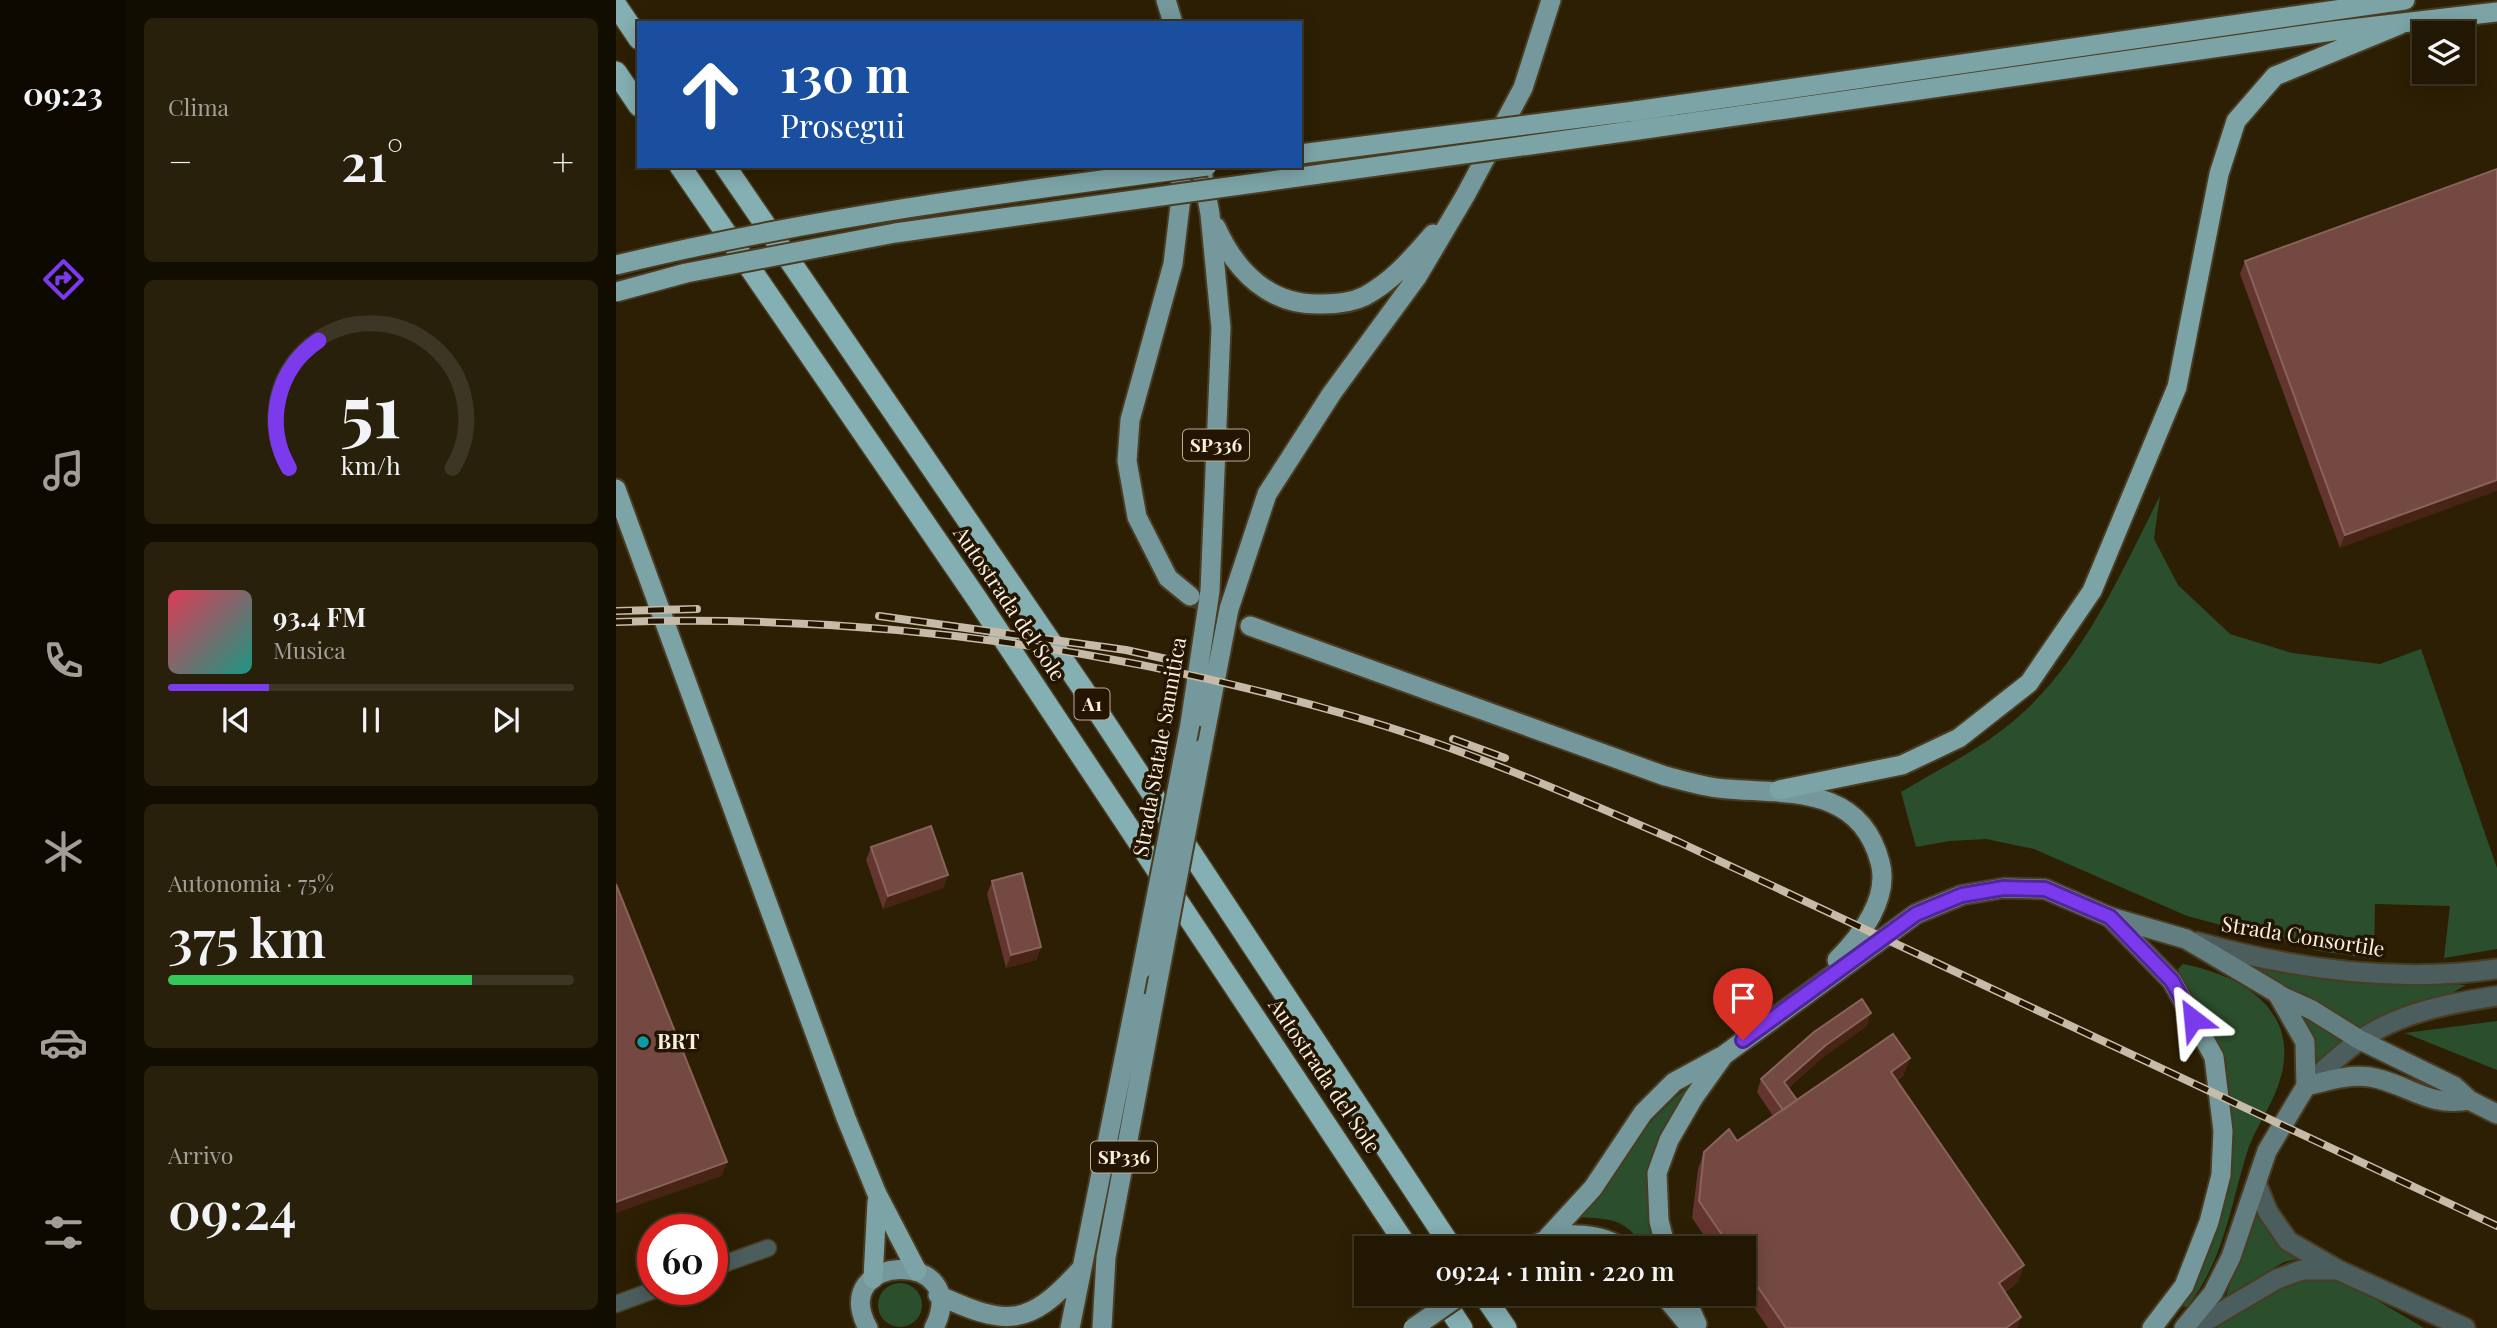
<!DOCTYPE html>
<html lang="it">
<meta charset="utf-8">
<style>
:root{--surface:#211702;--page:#29200c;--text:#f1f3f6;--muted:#a29f99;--line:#3e3624;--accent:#7c3aed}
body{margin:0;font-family:"Playfair Display",serif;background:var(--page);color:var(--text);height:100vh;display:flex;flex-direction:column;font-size:26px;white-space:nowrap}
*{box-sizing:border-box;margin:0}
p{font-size:23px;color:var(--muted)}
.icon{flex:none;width:38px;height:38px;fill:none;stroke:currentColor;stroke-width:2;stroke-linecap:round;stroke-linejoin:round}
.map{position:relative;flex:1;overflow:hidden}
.drawer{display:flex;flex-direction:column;gap:18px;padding:18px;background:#120d01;width:490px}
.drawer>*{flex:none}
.hud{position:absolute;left:21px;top:21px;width:665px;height:147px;border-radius:0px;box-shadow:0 4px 18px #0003,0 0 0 2px var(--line);background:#1a4fa0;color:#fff;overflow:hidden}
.controls{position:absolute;left:1796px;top:21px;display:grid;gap:14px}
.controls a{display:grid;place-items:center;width:63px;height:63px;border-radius:0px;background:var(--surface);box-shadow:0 4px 18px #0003,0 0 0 2px var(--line);font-size:35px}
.speed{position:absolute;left:21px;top:1214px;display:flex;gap:14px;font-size:35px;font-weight:700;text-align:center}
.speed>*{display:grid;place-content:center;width:91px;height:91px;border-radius:50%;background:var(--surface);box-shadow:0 4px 18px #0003,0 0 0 2px var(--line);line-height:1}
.speed .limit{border:10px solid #d22;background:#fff;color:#111}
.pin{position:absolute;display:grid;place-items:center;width:60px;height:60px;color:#fff;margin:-72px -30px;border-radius:50% 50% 50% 0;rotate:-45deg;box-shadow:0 0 7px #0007}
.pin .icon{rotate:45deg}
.me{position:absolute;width:77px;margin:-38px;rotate:331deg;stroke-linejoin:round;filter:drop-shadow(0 0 5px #0008)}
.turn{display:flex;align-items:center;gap:24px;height:147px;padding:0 28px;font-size:32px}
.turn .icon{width:91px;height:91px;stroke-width:2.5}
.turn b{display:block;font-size:49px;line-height:60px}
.big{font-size:52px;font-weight:600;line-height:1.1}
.drawer .widget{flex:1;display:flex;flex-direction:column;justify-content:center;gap:10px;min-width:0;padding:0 24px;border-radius:10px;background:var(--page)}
.drawer .dial{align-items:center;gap:0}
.dial svg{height:182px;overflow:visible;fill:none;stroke:var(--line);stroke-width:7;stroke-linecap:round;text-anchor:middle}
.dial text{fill:var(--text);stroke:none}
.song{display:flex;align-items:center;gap:21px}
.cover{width:84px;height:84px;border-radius:10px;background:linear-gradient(135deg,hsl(350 70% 55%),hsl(170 70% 35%))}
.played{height:7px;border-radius:4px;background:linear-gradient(90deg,var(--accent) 25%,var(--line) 25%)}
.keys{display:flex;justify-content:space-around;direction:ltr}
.heat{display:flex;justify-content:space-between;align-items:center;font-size:38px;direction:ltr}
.charge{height:10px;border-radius:5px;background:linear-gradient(90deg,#34c759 75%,var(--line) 0)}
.trip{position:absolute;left:738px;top:1236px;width:402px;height:70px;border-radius:0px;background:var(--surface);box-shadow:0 4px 18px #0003,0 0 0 2px var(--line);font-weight:600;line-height:70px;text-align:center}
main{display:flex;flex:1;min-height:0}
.tab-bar{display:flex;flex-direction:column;width:126px;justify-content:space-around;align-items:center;background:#0d0901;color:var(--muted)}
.tab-bar .icon{width:49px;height:49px}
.tab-bar .on{color:var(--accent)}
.tab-bar b{font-size:32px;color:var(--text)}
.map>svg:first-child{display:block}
.green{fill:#2b4f2c}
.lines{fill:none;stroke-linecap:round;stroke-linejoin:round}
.primary-tunnel{stroke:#4b3e24;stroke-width:19;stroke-dasharray:19 10;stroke-linecap:butt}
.minor-casing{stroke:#493c22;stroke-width:19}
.tertiary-casing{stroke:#493c22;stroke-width:23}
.secondary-casing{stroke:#493c22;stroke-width:23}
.primary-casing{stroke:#493c22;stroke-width:23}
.trunk-casing{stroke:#493c22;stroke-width:23}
.motorway-casing{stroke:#493c22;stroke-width:24}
.minor{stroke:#4c5d5e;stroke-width:16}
.tertiary{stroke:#4c5d5e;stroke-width:19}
.secondary{stroke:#637e81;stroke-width:19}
.primary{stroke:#74989b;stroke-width:19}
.trunk{stroke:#7ca4a7;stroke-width:19}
.motorway{stroke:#84afb3;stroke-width:21}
.rail-casing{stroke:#c5bba8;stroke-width:8}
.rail{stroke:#231500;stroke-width:5;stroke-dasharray:16;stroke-linecap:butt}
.primary-bridge-casing{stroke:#493c22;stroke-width:23;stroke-linecap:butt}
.trunk-bridge-casing{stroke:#493c22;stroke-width:23;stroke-linecap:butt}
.primary-bridge{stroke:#74989b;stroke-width:19}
.trunk-bridge{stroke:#7ca4a7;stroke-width:19}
.wall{fill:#64352e}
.shaded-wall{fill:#472415}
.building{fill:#744941;stroke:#89635a;stroke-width:2}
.route-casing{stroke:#51269a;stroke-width:18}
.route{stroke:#7c3aed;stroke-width:12}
.culture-dot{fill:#0f9aa8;stroke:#231500;stroke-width:2.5}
.labels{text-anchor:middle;stroke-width:7;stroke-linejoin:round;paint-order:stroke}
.shield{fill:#231500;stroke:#b8ae9c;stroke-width:2}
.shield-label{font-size:19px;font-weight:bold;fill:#f8efdf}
.street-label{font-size:21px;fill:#f8efdf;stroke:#231500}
.poi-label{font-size:21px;font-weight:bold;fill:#f8efdf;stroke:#231500;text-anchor:start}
</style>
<main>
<nav class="tab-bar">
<b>09:23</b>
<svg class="icon on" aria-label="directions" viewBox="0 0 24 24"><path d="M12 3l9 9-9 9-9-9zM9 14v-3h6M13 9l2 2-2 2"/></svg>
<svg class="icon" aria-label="music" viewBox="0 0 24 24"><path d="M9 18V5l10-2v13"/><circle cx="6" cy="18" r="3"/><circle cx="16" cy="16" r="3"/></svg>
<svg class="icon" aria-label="phone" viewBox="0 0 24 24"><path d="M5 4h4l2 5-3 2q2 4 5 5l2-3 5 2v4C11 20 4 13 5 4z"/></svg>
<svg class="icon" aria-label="climate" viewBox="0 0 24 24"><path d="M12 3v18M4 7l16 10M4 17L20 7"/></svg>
<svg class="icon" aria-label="car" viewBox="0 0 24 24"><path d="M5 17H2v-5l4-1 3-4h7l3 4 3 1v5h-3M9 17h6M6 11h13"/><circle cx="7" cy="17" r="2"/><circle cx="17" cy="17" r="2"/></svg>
<svg class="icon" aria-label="filters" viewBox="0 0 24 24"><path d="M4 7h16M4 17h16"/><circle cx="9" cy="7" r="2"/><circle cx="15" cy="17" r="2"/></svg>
</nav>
<section class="drawer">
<div class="widget"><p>Clima</p>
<div class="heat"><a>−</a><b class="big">21°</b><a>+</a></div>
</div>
<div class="widget dial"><svg viewBox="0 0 100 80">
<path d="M14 69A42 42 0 1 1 86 69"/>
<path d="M14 69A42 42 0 0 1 27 13" stroke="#7c3aed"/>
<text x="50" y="56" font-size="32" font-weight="700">51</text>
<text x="50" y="72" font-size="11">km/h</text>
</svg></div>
<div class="widget">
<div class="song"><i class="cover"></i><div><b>93.4 FM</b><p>Musica</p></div></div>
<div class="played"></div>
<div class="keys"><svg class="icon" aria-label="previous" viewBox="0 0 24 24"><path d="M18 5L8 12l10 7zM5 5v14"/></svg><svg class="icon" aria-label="pause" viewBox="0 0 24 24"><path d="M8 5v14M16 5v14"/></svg><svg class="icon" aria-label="next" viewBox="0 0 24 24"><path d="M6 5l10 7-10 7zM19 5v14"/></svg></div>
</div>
<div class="widget"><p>Autonomia · 75%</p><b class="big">375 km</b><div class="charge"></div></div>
<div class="widget"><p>Arrivo</p><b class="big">09:24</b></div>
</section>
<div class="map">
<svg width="1881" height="1328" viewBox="0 0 1881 1328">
<rect width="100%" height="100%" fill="#2c1f03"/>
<path class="green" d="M1544 496 1538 539 1562 585 1614 634 1676 653 1764 664 1805 649 1881 868V949L1828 958 1834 906 1759 904 1758 959 1703 951 1571 916 1418 849 1370 839 1334 841 1300 847 1285 792C1318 772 1355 754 1386 730 1463 672 1501 580 1544 496Z
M1615 957 1822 983 1850 985 1696 1072V1040Z
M1567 964C1630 976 1688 1014 1662 1086 1653 1111 1636 1132 1629 1159 1613 1213 1607 1261 1571 1307L1565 1306 1564 1302 1601 1219 1600 1046 1565 978 1562 969Z
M1881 1021V1070L1789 1033Z
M1073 1086 1051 1122 1039 1153 1044 1248H1030C1007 1218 997 1219 960 1217 995 1171 1027 1123 1073 1086Z
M1638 1216H1641L1660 1240 1687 1258 1668 1262 1610 1296Z
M1699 1277 1730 1282 1808 1328H1597L1676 1279Z
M262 1305a22 22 0 1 1 44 0a22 22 0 1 1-44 0Z"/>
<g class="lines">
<path class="primary-tunnel" d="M578 598 634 626"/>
<g class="minor-casing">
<path id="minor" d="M96 1268 152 1248
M0 1304 38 1290"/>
</g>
<g class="tertiary-casing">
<path id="tertiary" d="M1581 942C1677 969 1782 983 1881 969
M1690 1086C1707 1071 1724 1054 1743 1041 1781 1013 1835 1003 1881 996
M1641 1185 1652 1212 1672 1241 1722 1270 1849 1328
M1578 1328 1661 1279 1686 1270H1721"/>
</g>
<g class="secondary-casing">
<path id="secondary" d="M1494 917 1570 939 1661 993 1689 1042 1690 1086 1651 1151 1615 1257 1597 1293 1568 1328
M1661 994 1696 1010 1744 1040 1838 1086 1853 1100 1881 1114
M1690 1086C1711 1081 1732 1074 1754 1077 1791 1083 1812 1108 1853 1100"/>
</g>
<g class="primary-casing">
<path id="primary" d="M550 0 557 23
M563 166 566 189 557 264 514 420 511 461 521 517 552 578 574 596
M600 227C620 272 654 306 706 304 721 304 735 303 749 296 777 281 796 258 817 234
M634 626 1049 776C1069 781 1091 788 1111 789 1174 794 1244 786 1264 862 1274 898 1245 936 1221 960
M574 724 594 591 605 328 594 214 585 166
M586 749 613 609 651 494 716 393 801 277 849 196 907 88 935 0
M932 1237 977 1188 1027 1113 1058 1082 1104 1057
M915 1248C941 1230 980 1231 1007 1248
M1050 1248 1043 1221 1041 1173 1053 1140 1078 1097 1108 1055 1300 914 1346 895 1388 888 1429 889 1494 917 1556 981 1598 1057 1607 1131 1605 1175 1593 1222 1568 1286 1536 1328
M1046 1293 1075 1328
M1067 1293 1081 1324
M322 1295C390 1326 412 1328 464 1270
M252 1328C210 1252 358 1248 318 1328
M454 1328 526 969
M486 1328 490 1257 539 996"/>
</g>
<g class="trunk-casing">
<path id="trunk" d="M1019 111 1789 0
M1022 130 1717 31 1881 12
M0 489 230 1118 261 1194 301 1271
M1163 790 1286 765 1343 738 1413 683 1476 591 1561 387 1603 174 1620 121 1659 76 1783 25
M257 1279 261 1202"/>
</g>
<g class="motorway-casing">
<path id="motorway" d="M0 5 23 39
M0 72 23 106
M64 166 361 599 792 1248
M109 166 467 689 836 1248
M823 1293 846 1328
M866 1293 890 1328"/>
</g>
<use href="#minor" class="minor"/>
<use href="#tertiary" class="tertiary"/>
<use href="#secondary" class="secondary"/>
<use href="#primary" class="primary"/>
<use href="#trunk" class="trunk"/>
<use href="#motorway" class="motorway"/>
<g class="rail-casing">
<path id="rail" d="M0 611 81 609
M263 616 510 650 564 662
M0 622C250 614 499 647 739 717 850 749 957 796 1063 842L1881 1226
M837 739 889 758"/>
</g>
<use href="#rail" class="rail"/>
<g class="primary-bridge-casing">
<path id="primary-bridge" d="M526 969 574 724
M539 996 586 749
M797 1328 848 1293"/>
</g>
<g class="trunk-bridge-casing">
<path id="trunk-bridge" d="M684 154 1019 111
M0 265C194 218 393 192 591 166
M0 292 70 273 279 233 1022 130"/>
</g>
<use href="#primary-bridge" class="primary-bridge"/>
<use href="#trunk-bridge" class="trunk-bridge"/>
</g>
<path class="wall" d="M1881 169 1724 548 1624 274 1629 261Z
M255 847 332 875 327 888 267 909 250 860Z
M376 881 425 947 420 960 390 968 371 894Z
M1251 1026 1206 1058 1172 1088 1181 1100 1294 1058 1287 1076 1281 1081 1408 1265 1402 1282 1389 1292 1405 1317 1401 1328H1152L1128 1293 1129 1248H1097L1076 1218 1082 1169 1088 1152 1121 1141 1157 1116 1141 1092 1145 1079Z"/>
<path class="shaded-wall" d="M1881 480V491L1724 548 1729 535Z
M332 875 327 888 267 909 272 896Z
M425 947 420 960 390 968 395 955Z
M1255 1013 1251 1026 1206 1058 1163 1095 1168 1082 1210 1045Z
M1294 1058 1287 1076 1269 1090 1275 1072Z
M111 1162 106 1176 0 1213V1202Z
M1408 1265 1402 1282 1376 1300 1383 1283Z
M1405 1317 1401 1328H1390Z"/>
<path class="building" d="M1881 169V480L1729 535 1629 261Z
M315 826 332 875 272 896 255 847Z
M406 873 425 947 395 955 376 881Z
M0 884 111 1162 0 1202Z
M1246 999 1255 1013 1210 1045 1168 1082 1181 1100 1167 1110 1145 1079 1198 1032Z
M1277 1034 1294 1058 1275 1072 1408 1265 1383 1283 1405 1317 1390 1328H1170L1129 1268V1248H1115L1083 1201 1088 1152 1113 1129 1121 1141Z"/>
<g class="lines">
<g class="route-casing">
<path id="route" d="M1127 1040 1300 914 1346 895 1388 888 1429 889 1494 917 1556 981 1577 1019"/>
</g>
<use href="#route" class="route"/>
</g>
<circle class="culture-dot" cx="27" cy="1042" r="7"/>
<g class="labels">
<g class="shield">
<rect x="567" y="429.5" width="66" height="31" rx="5"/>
<rect x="458.5" y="688.5" width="35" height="31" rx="5"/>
<rect x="475" y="1141.5" width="66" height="31" rx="5"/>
</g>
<g class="shield-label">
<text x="600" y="452">SP336</text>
<text x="476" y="711">A1</text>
<text x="508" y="1164">SP336</text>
</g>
<g class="street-label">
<text transform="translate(393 604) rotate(56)" y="7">Autostrada del Sole</text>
<text transform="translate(544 747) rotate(-80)" y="7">Strada Statale Sannitica</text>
<text transform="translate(1687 937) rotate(9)" y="7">Strada Consortile</text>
<text transform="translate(708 1076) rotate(56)" y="7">Autostrada del Sole</text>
</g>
<g class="poi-label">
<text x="41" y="1049">BRT</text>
</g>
</g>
</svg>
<div class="controls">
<a><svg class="icon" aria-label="layers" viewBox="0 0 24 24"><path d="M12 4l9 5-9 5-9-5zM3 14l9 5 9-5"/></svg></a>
</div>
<div class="speed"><div class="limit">60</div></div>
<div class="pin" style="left:1127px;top:1040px;background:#d93025"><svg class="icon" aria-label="arrive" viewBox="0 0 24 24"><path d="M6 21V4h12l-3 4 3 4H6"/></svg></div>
<svg class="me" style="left:1577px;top:1019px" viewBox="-20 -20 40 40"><path d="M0-17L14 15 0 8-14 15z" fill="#7c3aed" stroke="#fff" stroke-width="4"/></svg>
<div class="trip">09:24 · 1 min · 220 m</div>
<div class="hud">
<div class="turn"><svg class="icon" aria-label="ahead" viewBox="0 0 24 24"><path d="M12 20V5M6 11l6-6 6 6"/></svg><div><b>130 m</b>Prosegui</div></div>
</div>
</div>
</main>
